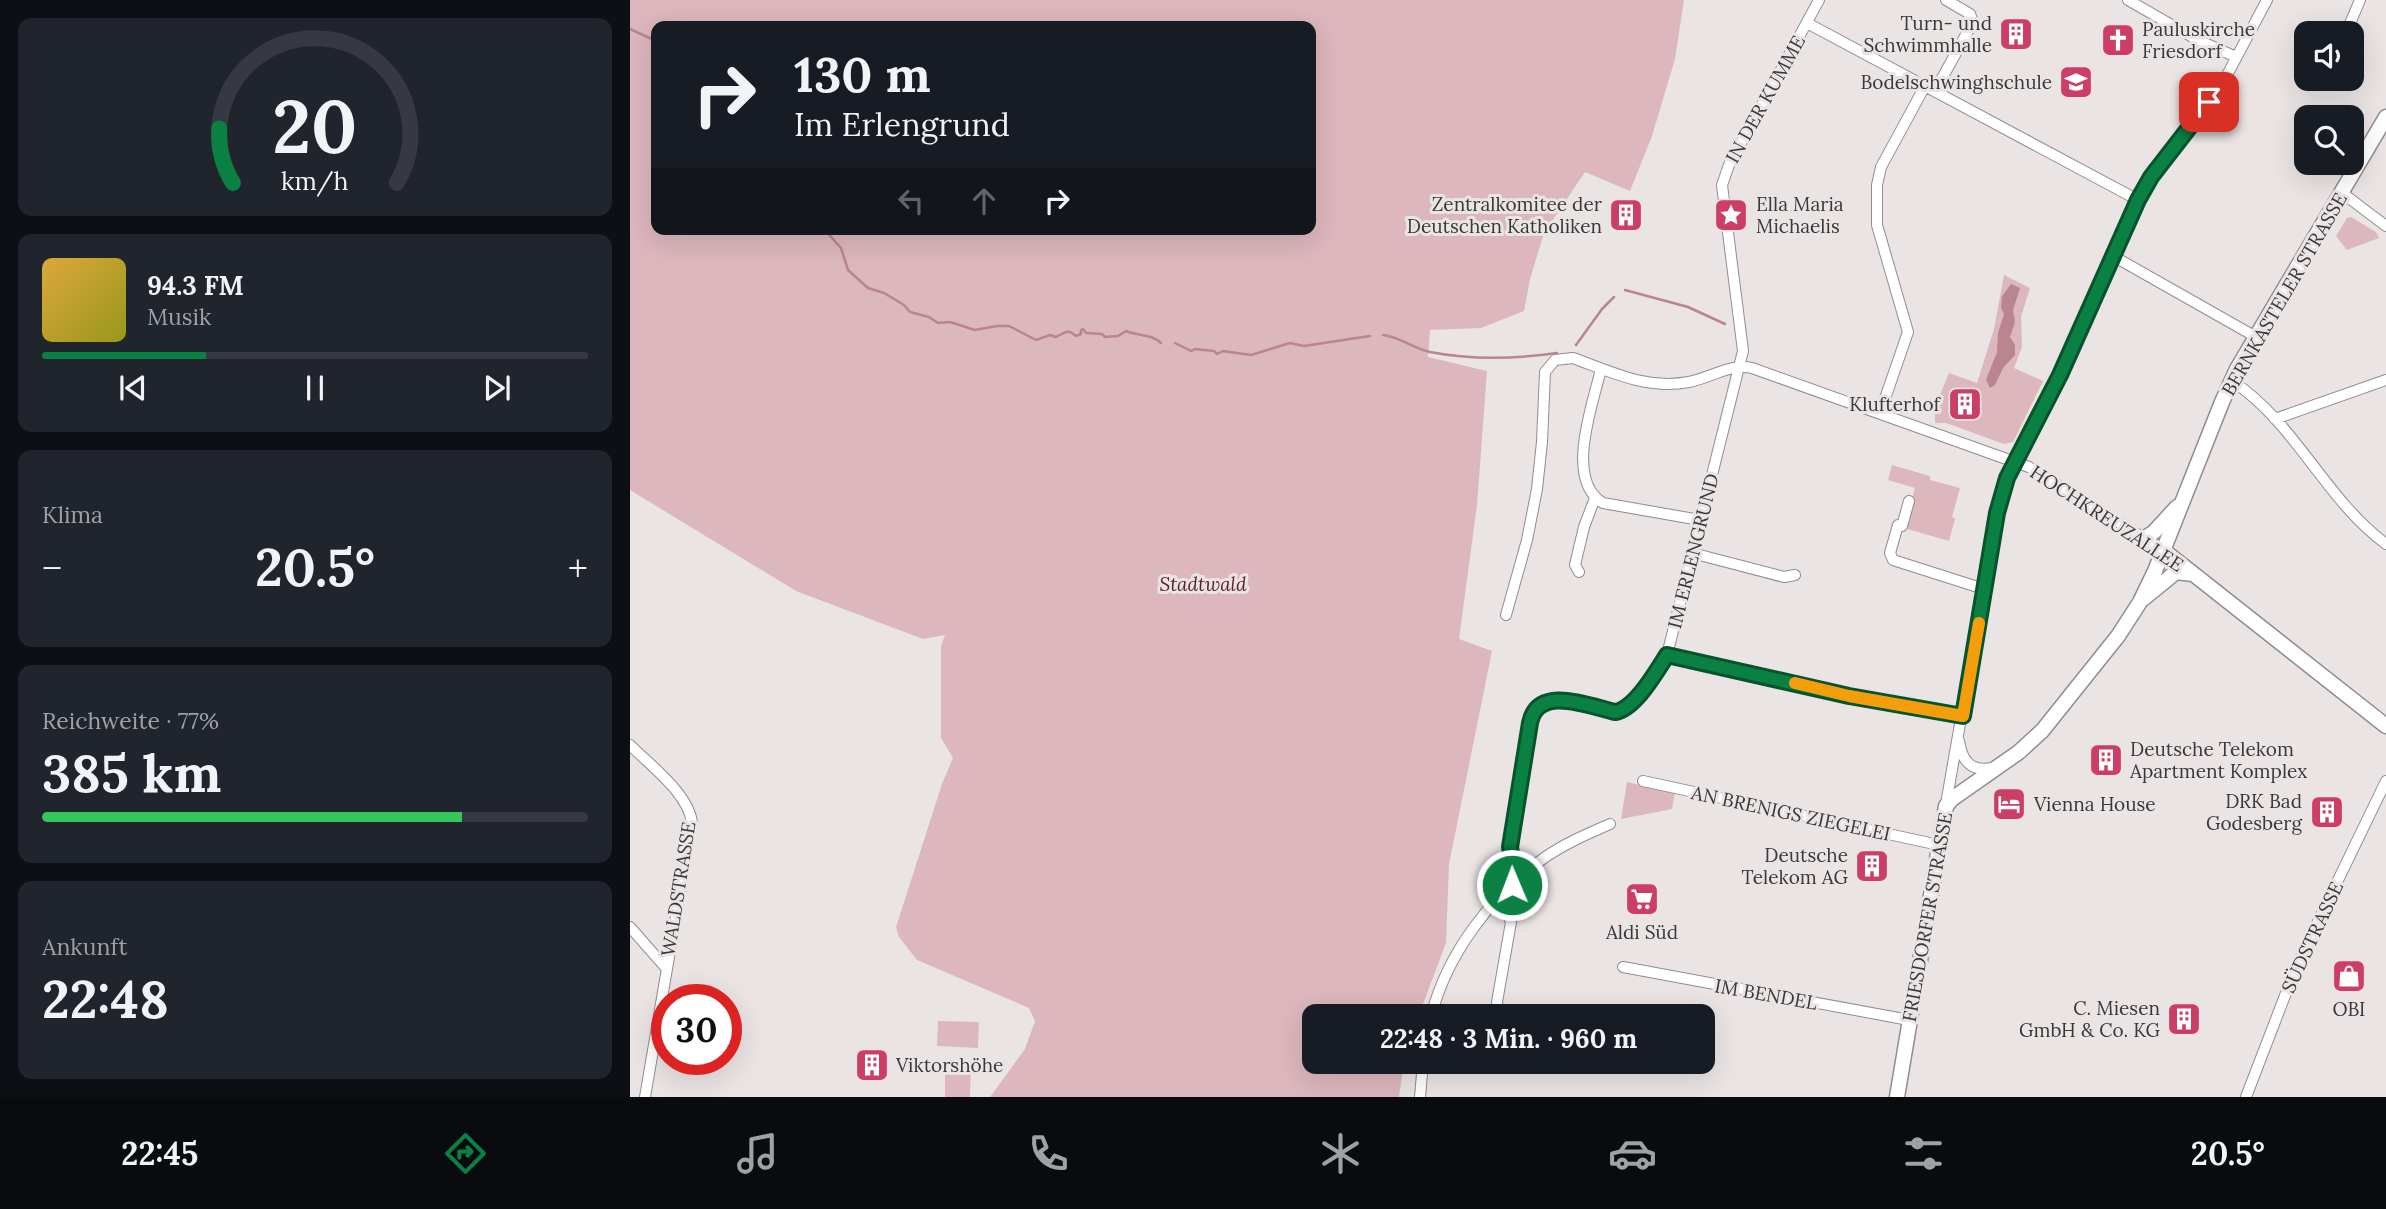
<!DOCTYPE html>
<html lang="de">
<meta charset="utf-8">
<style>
:root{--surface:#171b24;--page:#20242c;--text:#f1f3f6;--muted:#9ea1a6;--line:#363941;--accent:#0b8043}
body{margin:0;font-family:Lora,serif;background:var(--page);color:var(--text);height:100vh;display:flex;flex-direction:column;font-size:26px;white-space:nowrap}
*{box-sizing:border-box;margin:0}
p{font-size:23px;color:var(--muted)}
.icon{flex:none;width:38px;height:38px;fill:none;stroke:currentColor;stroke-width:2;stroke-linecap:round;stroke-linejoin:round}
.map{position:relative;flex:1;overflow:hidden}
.sheet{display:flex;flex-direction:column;gap:18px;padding:18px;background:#0d0f14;width:630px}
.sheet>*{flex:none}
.hud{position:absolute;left:21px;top:21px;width:665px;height:214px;border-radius:14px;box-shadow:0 7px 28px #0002;background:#171b24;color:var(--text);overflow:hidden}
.buttons{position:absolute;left:1664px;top:21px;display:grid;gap:14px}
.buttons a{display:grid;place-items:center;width:70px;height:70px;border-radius:14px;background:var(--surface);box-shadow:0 7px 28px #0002;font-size:35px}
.speed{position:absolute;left:21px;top:984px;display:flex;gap:14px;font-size:35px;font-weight:700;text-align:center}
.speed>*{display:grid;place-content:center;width:91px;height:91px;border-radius:50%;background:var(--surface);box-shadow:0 7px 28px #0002;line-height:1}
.speed .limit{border:10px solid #d22;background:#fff;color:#111}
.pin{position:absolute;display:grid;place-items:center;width:60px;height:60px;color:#fff;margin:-30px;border-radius:14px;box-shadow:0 4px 10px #0006}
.me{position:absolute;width:77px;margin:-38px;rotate:359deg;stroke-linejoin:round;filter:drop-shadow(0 0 5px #0008)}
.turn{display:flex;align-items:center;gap:24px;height:147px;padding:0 28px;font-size:32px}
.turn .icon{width:91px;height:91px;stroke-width:2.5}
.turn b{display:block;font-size:49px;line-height:60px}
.lanes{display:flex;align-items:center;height:66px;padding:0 28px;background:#0003;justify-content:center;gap:35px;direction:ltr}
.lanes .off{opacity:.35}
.big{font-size:52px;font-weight:700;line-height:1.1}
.sheet .tile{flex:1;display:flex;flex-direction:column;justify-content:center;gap:10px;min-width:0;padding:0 24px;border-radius:14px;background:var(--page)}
.sheet .dial{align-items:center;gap:0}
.dial svg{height:182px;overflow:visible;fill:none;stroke:var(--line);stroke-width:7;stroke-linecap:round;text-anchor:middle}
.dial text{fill:var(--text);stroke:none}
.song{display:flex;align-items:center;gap:21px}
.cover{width:84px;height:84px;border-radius:10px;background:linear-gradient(135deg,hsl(40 70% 55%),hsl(60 70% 35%))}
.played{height:7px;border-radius:4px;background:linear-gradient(90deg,var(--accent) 30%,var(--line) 30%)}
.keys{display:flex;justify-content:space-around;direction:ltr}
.heat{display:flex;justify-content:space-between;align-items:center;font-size:38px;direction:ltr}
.charge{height:10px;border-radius:5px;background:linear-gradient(90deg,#34c759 77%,var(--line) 0)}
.trip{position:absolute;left:672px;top:1004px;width:413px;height:70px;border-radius:14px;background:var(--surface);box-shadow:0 7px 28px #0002;font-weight:700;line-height:70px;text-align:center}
.tabs{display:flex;height:112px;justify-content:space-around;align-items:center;background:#090b0e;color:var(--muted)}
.tabs .icon{width:49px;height:49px}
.tabs .selected{color:var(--accent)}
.tabs b{font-size:32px;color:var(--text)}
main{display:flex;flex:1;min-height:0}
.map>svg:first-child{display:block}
.green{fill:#dcb7bd;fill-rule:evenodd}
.water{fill:#b9858e}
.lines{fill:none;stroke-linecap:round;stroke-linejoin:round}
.stream{stroke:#b9858e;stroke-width:2.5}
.street-casing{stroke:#928c8d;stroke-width:12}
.secondary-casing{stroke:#928c8d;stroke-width:17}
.street{stroke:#fff;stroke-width:10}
.secondary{stroke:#fff;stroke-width:14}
.route-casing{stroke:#07532c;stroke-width:18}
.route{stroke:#0b8043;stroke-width:12}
.slow{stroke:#f59e0b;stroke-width:12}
.labels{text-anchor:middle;stroke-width:6;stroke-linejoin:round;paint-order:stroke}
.poi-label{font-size:19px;fill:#3a3838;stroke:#ebe4e5;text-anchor:end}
.street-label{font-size:19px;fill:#3a3838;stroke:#ebe4e5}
.park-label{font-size:19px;font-style:italic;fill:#612030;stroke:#ebe4e5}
</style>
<main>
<section class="sheet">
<div class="tile dial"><svg viewBox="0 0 100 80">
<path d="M14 69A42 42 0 1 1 86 69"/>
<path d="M14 69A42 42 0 0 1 8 45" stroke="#0b8043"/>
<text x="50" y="56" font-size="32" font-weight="700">20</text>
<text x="50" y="72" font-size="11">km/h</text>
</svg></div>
<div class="tile">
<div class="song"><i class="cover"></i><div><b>94.3 FM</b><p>Musik</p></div></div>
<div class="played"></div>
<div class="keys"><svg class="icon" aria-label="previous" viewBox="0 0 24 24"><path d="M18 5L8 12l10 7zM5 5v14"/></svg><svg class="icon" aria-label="pause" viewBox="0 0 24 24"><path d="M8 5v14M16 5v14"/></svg><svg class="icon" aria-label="next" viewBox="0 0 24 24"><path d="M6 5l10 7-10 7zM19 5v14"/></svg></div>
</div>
<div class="tile"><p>Klima</p>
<div class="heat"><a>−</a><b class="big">20.5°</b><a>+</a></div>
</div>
<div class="tile"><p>Reichweite · 77%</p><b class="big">385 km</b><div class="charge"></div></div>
<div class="tile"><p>Ankunft</p><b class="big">22:48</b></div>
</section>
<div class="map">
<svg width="1756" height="1097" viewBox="0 0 1756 1097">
<rect width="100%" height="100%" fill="#ebe4e5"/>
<path class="green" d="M0 0H1054L1045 59 1022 136 1000 191 955 172 914 233 900 279 894 311 851 328 800 330 798 357 857 371 847 505 829 639 862 651 819 864 816 943 788 1017H684V1062H774L769 1097H360L395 1049 405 1021 399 1008 287 960 269 937 266 927 312 784 323 758 311 738V646L315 635 293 639 166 591 0 490ZM26 26H681V229H26Z
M1721 217 1746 232 1749 238 1717 250 1706 236 1717 218Z
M1374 275 1400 288 1391 317 1392 347 1384 368 1413 381 1383 442 1374 444 1316 423H1305V407L1319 373 1347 383 1364 329Z
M1262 465 1300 476V480L1330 488 1322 517 1325 519 1319 541 1274 528 1285 488 1258 480Z
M997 782 1045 793 1042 809 991 819Z
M308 1021 349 1022 348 1048 307 1046Z
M315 1061H341L340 1097H315Z"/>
<path class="water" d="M1381 284 1390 288 1383 310 1385 322 1380 337 1385 345V355L1373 368 1365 385 1360 388 1356 380 1367 352 1368 333 1374 314 1371 308 1372 296Z"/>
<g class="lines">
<path class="stream" d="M0 29 26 41
M194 229 211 248 218 270 238 288 254 293 274 305 280 312 299 317 308 323 320 322 345 330 367 326H379L406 340 420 335 426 337C435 333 437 328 446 336L451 334V330L453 329 456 333 472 334 475 337 488 336 496 331C508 336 522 334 531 343
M995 290 1058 307 1095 324
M753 335C770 337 783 348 800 352 841 360 885 359 927 353
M545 343 561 351 565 349 584 351 587 354 593 351 621 355 660 343 674 346 740 336
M946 345 972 309 984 297"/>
<g class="street-casing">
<path id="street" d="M1498 0 1566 39 1606 57
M1177 23 1508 200
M1716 33 1730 0
M1305 91 1343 22 1340 14 1316 0
M1711 192 1756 226
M1483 256 1626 337
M971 369C963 404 934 480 973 503L1070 520
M1602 381C1665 422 1695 499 1756 544
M1250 413 1278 332 1247 225V185L1251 167 1295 86
M1645 419 1756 380
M1279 501 1272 526 1268 525 1260 553 1263 560 1354 589
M1062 553 1154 577 1165 575
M949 572 945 565 954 527 965 498
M876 615 897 540 907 489 912 442 915 372 925 360 943 358C982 372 1016 390 1059 382 1080 378 1101 363 1122 368L1399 467 1533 550
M1037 655 1204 693 1333 716
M1329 741C1332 761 1341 772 1362 768
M0 745C20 765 59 794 62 823L15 1097
M1013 781 1309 845
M1316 804 1367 513 1376 478 1430 375 1508 200 1521 177 1595 79 1637 0
M893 874 882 860 879 847 900 723C908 684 959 706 985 712L994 711 1005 701 1037 655 1113 351 1092 185 1099 165 1189 0
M0 927 36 968
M993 967 1279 1020
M801 1017C816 955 862 894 914 858 934 844 957 834 980 824
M869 1017 867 1002 881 922 871 896
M790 1097 793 1062
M1616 1097 1666 967 1756 781"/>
</g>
<g class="secondary-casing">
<path id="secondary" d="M1515 538 1524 532 1547 507
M1533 550 1756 726
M1513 599 1546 572 1563 574
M1267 1097 1316 806 1322 799 1389 752 1412 731 1488 636 1510 602 1525 571 1592 402 1607 369 1756 117"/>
</g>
<use href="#street" class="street"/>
<use href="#secondary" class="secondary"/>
</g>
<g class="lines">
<g class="route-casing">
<path id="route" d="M882 885 893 874 882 860 880 847 900 723C908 684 959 706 985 712 1005 709 1026 672 1037 655L1219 696 1333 716 1367 513 1377 478 1430 375 1508 200 1521 177 1579 102"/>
</g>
<use href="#route" class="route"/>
<path class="slow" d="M1165 683 1219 696 1333 716 1349 623"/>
</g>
<defs>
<g id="building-square" transform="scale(1.75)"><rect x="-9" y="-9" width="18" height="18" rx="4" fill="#cd3e66" stroke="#ebe4e5"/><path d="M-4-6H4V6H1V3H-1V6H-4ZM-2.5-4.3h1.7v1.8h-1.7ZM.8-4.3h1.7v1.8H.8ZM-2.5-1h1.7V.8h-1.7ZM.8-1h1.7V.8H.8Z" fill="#fff"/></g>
<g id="church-square" transform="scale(1.75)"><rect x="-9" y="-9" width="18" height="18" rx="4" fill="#cd3e66" stroke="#ebe4e5"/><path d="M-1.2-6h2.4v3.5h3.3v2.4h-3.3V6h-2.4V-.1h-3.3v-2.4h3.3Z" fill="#fff"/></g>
<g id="school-square" transform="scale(1.75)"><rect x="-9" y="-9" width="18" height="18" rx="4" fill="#cd3e66" stroke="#ebe4e5"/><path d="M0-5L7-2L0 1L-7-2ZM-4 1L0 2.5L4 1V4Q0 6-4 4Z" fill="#fff"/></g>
<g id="sight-square" transform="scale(1.75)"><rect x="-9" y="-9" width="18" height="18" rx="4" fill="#cd3e66" stroke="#ebe4e5"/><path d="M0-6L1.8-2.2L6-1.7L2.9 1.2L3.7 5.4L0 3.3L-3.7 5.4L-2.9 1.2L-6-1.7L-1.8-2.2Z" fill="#fff"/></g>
<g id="hotel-square" transform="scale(1.75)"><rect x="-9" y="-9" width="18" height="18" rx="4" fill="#cd3e66" stroke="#ebe4e5"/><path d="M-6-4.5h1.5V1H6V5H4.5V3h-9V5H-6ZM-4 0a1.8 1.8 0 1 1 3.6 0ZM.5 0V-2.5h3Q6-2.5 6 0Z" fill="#fff"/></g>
<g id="supermarket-square" transform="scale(1.75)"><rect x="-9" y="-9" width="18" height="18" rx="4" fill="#cd3e66" stroke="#ebe4e5"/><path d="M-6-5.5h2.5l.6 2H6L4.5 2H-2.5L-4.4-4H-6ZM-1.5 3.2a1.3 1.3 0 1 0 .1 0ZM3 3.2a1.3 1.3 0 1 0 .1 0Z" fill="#fff"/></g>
<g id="shop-square" transform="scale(1.75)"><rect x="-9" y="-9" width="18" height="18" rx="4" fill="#cd3e66" stroke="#ebe4e5"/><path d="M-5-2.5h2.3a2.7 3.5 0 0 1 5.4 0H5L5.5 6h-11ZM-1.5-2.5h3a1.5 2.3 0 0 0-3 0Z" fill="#fff"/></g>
</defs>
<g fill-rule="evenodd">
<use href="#building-square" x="1386" y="34"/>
<use href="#church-square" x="1488" y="40"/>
<use href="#school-square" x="1446" y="82"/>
<use href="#building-square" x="996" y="215"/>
<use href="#sight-square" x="1101" y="215"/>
<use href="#building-square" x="1335" y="404"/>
<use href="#building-square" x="1476" y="760"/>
<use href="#hotel-square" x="1379" y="804"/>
<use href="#building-square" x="1697" y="812"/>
<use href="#building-square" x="1242" y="866"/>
<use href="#supermarket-square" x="1012" y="899"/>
<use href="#shop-square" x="1719" y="976"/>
<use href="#building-square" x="1554" y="1019"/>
<use href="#building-square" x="242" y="1065"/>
</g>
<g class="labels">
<g class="poi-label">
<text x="1362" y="30">Turn- und<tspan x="1362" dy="22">Schwimmhalle</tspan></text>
<text x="1512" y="36" text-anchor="start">Pauluskirche<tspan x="1512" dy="22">Friesdorf</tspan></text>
<text x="1422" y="89">Bodelschwinghschule</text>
<text x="972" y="211">Zentralkomitee der<tspan x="972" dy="22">Deutschen Katholiken</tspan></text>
<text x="1126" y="211" text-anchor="start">Ella Maria<tspan x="1126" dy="22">Michaelis</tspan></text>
<text x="1310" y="411">Klufterhof</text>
<text x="1500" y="756" text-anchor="start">Deutsche Telekom<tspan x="1500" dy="22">Apartment Komplex</tspan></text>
<text x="1672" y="808">DRK Bad<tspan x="1672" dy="22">Godesberg</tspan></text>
<text x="1404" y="811" text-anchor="start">Vienna House</text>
<text x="1218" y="862">Deutsche<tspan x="1218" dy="22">Telekom AG</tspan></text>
<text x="1012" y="939" text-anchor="middle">Aldi Süd</text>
<text x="1530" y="1015">C. Miesen<tspan x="1530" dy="22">GmbH &amp; Co. KG</tspan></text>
<text x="1719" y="1016" text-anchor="middle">OBI</text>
<text x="266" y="1072" text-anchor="start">Viktorshöhe</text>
</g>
<g class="street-label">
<text transform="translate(1135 99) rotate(-61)" y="7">IN DER KUMME</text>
<text transform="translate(1654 294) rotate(-60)" y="7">BERNKASTELER STRASSE</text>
<text transform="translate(1477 518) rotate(33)" y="7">HOCHKREUZALLEE</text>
<text transform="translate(1063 551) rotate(-76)" y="7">IM ERLENGRUND</text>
<text transform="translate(1161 813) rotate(12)" y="7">AN BRENIGS ZIEGELEI</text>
<text transform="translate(48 889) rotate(-81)" y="7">WALDSTRASSE</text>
<text transform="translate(1297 917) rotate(-80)" y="7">FRIESDORFER STRASSE</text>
<text transform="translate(1682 937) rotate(-65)" y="7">SÜDSTRASSE</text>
<text transform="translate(1136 994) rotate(10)" y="7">IM BENDEL</text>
</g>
<g class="park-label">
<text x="573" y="591">Stadtwald</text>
</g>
</g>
</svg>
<div class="buttons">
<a><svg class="icon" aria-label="sound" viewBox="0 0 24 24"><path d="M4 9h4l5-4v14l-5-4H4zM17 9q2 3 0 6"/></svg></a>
<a><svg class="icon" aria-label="search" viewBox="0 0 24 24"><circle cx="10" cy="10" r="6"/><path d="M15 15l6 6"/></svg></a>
</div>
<div class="speed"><div class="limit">30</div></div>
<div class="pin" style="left:1579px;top:102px;background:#d93025"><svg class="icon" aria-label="arrive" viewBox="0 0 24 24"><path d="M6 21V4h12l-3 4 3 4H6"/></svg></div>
<svg class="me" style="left:882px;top:885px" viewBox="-20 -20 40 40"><circle r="17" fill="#0b8043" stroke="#fff" stroke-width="3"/><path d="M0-11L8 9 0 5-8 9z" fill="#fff"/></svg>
<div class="trip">22:48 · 3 Min. · 960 m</div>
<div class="hud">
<div class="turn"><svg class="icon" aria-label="right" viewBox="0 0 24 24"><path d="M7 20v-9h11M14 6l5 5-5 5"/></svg><div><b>130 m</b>Im Erlengrund</div></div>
<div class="lanes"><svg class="icon off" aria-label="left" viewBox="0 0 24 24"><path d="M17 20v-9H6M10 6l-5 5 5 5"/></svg><svg class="icon off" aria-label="ahead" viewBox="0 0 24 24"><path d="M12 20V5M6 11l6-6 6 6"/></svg><svg class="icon" aria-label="right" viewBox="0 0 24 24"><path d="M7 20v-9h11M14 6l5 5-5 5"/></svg></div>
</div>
</div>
</main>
<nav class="tabs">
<b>22:45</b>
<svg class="icon selected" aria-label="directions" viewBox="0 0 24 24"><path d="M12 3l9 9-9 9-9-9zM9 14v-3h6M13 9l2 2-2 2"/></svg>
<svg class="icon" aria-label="music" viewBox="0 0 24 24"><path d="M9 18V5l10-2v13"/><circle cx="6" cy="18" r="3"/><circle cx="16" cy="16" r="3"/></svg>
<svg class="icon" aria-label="phone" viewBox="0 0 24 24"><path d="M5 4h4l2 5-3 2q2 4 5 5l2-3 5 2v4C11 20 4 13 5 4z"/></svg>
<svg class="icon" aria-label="climate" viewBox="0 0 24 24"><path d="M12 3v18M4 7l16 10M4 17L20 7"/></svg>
<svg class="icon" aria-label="car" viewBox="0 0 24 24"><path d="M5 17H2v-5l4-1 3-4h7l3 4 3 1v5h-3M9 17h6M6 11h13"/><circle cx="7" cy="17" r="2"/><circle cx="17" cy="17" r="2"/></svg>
<svg class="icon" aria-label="filters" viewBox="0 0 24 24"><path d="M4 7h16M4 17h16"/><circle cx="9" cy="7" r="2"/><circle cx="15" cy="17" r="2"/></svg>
<b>20.5°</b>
</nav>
